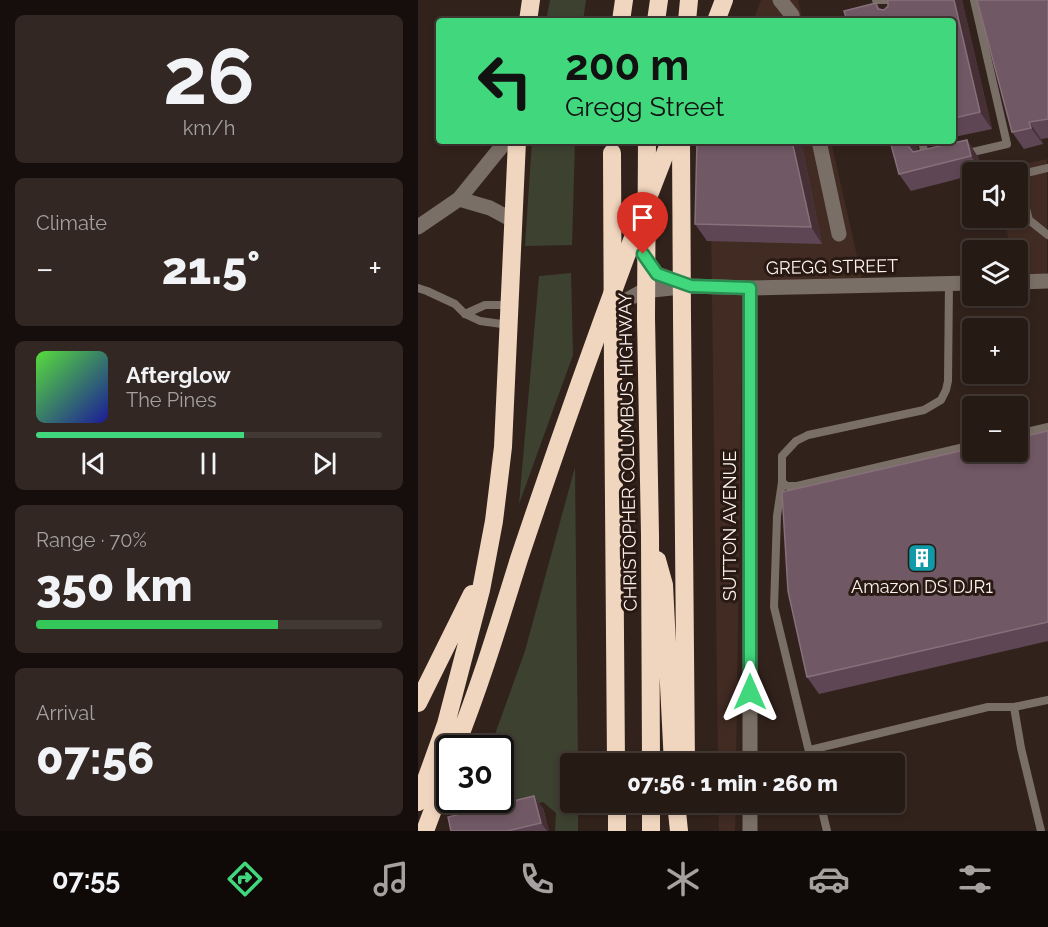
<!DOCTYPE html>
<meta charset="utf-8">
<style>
:root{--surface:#261a15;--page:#322722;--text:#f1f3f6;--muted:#a4a1a0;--line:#423834;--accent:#41d77c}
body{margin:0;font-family:Raleway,sans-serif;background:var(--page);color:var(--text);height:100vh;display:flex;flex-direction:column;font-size:22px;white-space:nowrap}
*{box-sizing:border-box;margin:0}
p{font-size:20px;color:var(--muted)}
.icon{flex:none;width:33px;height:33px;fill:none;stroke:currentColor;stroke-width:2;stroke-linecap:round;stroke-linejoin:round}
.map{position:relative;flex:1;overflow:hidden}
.details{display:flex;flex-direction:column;gap:15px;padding:15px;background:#150e0c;width:418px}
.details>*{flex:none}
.guide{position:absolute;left:18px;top:18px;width:520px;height:126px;border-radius:6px;box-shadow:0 3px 9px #0003,0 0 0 2px var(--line);background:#41d77c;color:#111;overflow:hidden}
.controls{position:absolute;left:544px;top:162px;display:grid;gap:12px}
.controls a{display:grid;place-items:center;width:66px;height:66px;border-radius:6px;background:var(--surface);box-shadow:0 3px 9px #0003,0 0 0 2px var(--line);font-size:30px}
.speed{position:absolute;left:18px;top:735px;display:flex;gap:12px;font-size:30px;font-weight:700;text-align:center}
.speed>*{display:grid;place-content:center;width:78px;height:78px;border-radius:50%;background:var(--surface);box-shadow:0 3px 9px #0003,0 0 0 2px var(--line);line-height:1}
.speed .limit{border:3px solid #111;border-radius:9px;background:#fff;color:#111}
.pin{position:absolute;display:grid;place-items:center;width:51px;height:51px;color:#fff;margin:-62px -26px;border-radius:50% 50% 50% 0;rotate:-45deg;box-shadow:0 0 6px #0007}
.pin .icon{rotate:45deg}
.me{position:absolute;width:66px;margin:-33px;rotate:0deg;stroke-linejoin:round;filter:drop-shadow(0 0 4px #0008)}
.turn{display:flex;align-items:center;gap:21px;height:126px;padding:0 30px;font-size:27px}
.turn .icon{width:78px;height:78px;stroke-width:2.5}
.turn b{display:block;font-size:42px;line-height:51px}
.big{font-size:45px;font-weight:800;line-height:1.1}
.details .card{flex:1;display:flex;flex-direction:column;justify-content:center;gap:9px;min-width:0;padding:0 21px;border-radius:9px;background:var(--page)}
.details .dial{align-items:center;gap:0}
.dial b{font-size:78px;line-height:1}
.song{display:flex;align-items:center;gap:18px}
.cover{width:72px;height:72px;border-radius:9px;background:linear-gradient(135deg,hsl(110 70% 55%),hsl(240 70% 35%))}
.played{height:6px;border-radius:3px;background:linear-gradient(90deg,var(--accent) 60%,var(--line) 60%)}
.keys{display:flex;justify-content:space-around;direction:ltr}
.heat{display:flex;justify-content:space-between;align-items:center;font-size:33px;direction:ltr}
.charge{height:9px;border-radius:4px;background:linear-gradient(90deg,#34c759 70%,var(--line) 0)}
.trip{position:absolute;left:142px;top:753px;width:345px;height:60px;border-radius:6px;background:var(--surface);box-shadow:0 3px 9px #0003,0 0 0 2px var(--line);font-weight:800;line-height:60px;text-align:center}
.tab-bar{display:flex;height:96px;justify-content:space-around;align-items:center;background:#0f0a08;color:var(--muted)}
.tab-bar .icon{width:42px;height:42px}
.tab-bar .active{color:var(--accent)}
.tab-bar b{font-size:27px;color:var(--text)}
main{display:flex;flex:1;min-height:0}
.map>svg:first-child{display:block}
.built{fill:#412b23}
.green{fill:#3d4130}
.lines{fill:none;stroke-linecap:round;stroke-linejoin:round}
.lane{stroke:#7a6f66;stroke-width:8}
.street{stroke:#7a6f66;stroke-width:15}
.highway{stroke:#f1d6bf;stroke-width:18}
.highway-bridge{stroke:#f1d6bf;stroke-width:18}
.wall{fill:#5f4654}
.shaded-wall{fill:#463036}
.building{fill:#705864;stroke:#86707a;stroke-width:1.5}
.route-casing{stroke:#2a8c51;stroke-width:15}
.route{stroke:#41d77c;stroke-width:10}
.labels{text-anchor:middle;stroke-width:6;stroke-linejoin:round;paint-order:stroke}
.street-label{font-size:18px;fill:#fdf2ee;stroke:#281913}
.poi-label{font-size:18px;fill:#fdf2ee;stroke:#281913}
</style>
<main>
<section class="details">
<div class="card dial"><b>26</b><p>km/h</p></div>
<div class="card"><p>Climate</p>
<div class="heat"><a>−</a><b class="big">21.5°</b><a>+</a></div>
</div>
<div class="card">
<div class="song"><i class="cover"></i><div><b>Afterglow</b><p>The Pines</p></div></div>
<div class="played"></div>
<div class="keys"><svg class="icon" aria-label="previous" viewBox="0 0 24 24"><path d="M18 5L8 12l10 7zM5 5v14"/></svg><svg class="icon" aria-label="pause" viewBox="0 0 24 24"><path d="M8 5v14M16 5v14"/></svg><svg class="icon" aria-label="next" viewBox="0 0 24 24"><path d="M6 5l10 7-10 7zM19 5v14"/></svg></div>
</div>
<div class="card"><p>Range · 70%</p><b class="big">350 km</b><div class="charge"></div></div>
<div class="card"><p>Arrival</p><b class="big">07:56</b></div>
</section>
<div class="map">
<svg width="630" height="831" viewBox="0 0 630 831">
<rect width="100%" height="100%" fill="#32221c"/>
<path class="built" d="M343 0H380L385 21H335Z
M292 141H413L445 282 325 281 318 764 300 763Z
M629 159V285L600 284V250H593L586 218H600V172H576L575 171Z
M300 803H318L317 831H301Z"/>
<path class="green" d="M132 0H168L165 21H128Z
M114 141H157L154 245 107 246Z
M153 273 155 355 101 504 121 276Z
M157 467 160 763 153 764V802L160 803V831H137L138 813 125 802 45 824 54 800H82V748H72L107 651Z"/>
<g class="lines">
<path class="lane" d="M458 0H468
M504 141 508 160
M546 154 589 144 556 0
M630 168 604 174 601 182 611 220 630 235
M531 283 530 381 528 390 523 400 506 410 390 435 378 441 364 456V482L369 486H379L555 445
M0 288 9 291 37 304 47 314 62 321 91 325
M47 314 67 305H92
M600 434 630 427
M364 482 359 516 356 607 394 764
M596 707 603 748 623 831
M392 750 570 707H596L630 700
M402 802 409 831"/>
<path class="street" d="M362 0 374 15 375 21
M401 141 421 234
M41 199 72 208 96 221
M0 227 41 199 88 141
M225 255 239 274 268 284
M600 282 630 281
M332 288V764
M191 319 205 302 225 291 273 286 332 288 555 283
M332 802V831"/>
<path class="highway" d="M110 21 113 0
M203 21 206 0
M238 21 241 0
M269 21 271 0
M298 21 306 0
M264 317 268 764
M228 318 232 535 233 764
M195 373 198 764
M239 560 246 585 255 764
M0 703 54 594
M37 748C62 686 81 623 101 559 148 419 198 279 252 141
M0 802 28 724 63 590 76 521 85 447 99 141
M199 802V831
M233 802V831
M258 802 261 831
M7 831 32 764"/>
<path class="highway-bridge" d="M263 141 264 317
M194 153 195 373
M228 318 229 141"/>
</g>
<path class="wall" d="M544 0 574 129 536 137V21L426 11 458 3 462 9 466 10Z
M630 0V138L623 139 625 144 606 149 594 132Z
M549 140 560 157 564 172H555V175L493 191 481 174 498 142 500 151Z
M279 141H383L404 244 289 241 277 224Z
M630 431V641L401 694 389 677Z
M125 808 131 831H33Z"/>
<path class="shaded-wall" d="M536 0H544L574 129 562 112Z
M611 122 623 139 625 144 613 128Z
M549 140 560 157 564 172 553 156Z
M374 141H383L404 244 393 227Z
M490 141H498L503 163 491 147Z
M116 796 125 808 131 831H129L123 823Z"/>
<path class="building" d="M470 0H536L562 112 536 118V21H429L426 11 458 3 460 9 466 10 470 6Z
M559 0H630V119L611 122 613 128 594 132Z
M549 140 553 156 481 174 472 141H490L491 147 495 152Z
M279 141H374L393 227 277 224Z
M630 431V622L389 677 370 591 364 492 555 448V452H600V438Z
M116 796 123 823 89 831H33L30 817Z"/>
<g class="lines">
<g class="route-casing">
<path id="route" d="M225 254 239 274 273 286 332 288V692"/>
</g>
<use href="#route" class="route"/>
</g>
<defs>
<g id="building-square" transform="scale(1.5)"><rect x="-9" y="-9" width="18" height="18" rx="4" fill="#0f9aa8" stroke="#281913"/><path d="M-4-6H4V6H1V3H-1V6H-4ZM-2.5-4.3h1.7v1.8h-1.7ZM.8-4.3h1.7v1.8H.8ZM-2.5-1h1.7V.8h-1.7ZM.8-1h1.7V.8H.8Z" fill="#fff"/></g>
</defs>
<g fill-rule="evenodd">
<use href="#building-square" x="504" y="558"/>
</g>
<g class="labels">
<g class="street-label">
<text transform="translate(414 267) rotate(-1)" y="6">GREGG STREET</text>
<text transform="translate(210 452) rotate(-91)" y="6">CHRISTOPHER COLUMBUS HIGHWAY</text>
<text transform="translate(312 526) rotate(-90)" y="6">SUTTON AVENUE</text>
</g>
<g class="poi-label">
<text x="504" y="593">Amazon DS DJR1</text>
</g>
</g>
</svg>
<div class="controls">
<a><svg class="icon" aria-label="sound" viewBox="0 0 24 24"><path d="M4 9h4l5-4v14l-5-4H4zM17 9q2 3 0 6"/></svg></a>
<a><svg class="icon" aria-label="layers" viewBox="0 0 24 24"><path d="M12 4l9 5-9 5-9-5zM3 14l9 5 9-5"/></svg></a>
<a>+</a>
<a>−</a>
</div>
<div class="speed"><div class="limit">30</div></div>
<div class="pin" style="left:225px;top:254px;background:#d93025"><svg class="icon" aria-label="arrive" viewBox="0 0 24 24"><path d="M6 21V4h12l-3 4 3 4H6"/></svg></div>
<svg class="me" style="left:332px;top:692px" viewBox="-20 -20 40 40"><path d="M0-17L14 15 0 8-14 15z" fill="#41d77c" stroke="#fff" stroke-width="4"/></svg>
<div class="trip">07:56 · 1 min · 260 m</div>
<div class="guide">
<div class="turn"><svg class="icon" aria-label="left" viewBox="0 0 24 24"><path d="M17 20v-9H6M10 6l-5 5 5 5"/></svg><div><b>200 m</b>Gregg Street</div></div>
</div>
</div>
</main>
<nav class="tab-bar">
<b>07:55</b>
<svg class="icon active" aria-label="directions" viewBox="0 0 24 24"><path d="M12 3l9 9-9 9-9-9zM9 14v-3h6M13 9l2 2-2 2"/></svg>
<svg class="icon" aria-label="music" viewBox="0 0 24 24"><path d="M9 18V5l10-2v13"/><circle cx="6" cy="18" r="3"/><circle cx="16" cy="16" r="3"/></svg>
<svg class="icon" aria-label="phone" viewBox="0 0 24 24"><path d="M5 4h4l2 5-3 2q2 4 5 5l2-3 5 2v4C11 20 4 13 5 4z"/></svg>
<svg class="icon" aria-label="climate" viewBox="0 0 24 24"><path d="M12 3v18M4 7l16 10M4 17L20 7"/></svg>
<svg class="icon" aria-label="car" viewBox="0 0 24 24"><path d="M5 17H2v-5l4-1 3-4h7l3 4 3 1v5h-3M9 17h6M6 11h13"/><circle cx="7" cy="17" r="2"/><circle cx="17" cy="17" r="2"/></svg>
<svg class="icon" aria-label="filters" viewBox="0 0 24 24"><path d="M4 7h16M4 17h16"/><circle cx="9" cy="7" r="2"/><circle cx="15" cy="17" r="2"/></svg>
</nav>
